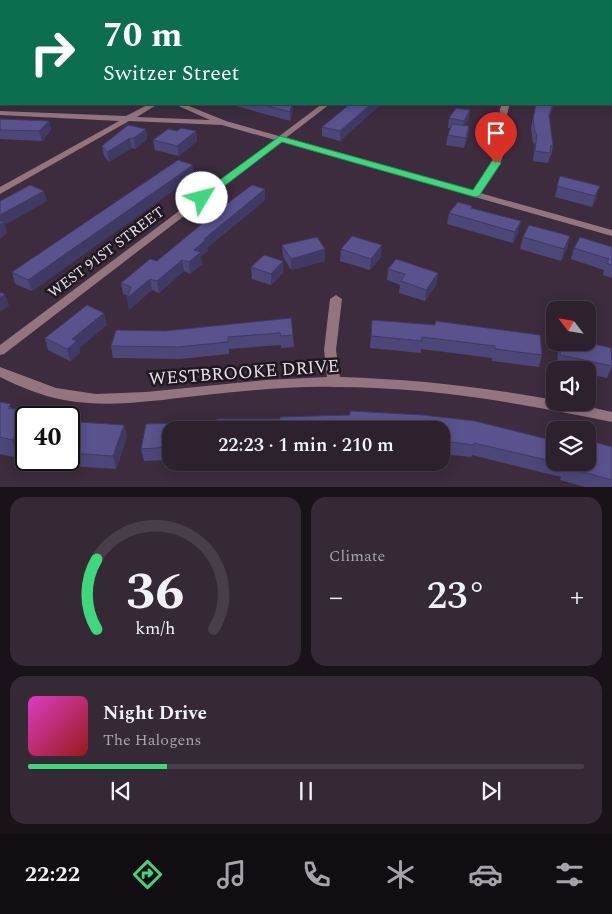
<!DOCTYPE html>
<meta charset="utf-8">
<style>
:root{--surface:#2d212e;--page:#352936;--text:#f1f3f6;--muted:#a7a3aa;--line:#483e4a;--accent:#3ed77d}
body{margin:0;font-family:Spectral,serif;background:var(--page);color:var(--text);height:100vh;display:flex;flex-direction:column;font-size:19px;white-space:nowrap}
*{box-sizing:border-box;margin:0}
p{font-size:16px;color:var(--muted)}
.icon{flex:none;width:28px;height:28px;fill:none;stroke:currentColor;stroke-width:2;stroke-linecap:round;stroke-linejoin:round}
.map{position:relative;height:487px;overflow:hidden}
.panel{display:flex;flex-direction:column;gap:10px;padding:10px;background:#191219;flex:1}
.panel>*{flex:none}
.guide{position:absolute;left:0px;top:0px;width:612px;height:105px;box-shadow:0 2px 12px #0003,0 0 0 1px var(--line);background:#0b6e4f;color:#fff;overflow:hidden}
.needle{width:32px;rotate:301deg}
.controls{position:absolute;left:546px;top:301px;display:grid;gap:10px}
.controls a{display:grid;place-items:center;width:50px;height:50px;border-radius:10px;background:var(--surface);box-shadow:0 2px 12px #0003,0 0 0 1px var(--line);font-size:25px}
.speed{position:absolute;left:15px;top:406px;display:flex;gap:10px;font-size:25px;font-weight:700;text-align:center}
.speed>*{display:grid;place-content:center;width:65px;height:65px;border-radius:50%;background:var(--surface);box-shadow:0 2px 12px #0003,0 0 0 1px var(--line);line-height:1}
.speed .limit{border:2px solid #111;border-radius:8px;background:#fff;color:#111}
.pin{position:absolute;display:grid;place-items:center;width:42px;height:42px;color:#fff;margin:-51px -21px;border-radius:50% 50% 50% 0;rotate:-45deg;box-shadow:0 0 5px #0007}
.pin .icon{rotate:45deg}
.me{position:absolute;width:55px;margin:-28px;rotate:53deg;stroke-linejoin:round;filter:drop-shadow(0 0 4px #0008)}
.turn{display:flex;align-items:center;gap:18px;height:105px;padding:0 20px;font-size:22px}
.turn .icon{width:65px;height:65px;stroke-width:2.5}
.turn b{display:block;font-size:35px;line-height:42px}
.big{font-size:38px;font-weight:600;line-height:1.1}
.panel .widget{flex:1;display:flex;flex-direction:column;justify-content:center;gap:8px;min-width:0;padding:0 18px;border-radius:15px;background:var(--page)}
.panel .dial{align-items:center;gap:0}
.dial svg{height:130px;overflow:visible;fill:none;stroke:var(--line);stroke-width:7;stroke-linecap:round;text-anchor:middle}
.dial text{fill:var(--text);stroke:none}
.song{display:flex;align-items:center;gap:15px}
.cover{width:60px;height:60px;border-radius:8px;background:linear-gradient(135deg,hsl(310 70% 55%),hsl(0 70% 35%))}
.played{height:5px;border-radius:2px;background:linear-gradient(90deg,var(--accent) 25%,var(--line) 25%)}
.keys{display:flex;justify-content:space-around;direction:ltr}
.heat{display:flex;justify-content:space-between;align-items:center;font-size:28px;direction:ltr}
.panel .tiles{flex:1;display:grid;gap:10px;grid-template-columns:1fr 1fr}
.widget:last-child{grid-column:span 2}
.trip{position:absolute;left:162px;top:421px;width:288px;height:50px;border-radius:15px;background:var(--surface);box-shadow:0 2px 12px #0003,0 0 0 1px var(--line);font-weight:600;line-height:50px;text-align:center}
.dock{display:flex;height:80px;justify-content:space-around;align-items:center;background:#120d12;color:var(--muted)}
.dock .icon{width:35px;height:35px}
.dock .active{color:var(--accent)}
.dock b{font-size:22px;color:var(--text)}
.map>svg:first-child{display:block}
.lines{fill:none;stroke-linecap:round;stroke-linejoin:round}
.minor{fill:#94747f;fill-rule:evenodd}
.tertiary{fill:#94747f;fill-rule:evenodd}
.wall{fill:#4d4779}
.shaded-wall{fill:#3f3963}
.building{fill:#5a528d;stroke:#3f3963}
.route{fill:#3ed77d;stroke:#288c51}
.labels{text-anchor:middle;stroke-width:5;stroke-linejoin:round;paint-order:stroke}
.street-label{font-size:15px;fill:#e8dee9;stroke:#1f1820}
.near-street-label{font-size:18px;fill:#e8dee9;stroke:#1f1820}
</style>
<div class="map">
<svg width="612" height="487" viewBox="0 0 612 487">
<rect width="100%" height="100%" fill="#3c2c3e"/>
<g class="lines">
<path class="minor" d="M119 0H126L127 1H120Z
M475 0H487L488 1H477Z
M611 25H612V29H611Z
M0 41H1V45H0Z
M611 90H612V94H611Z
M149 104H158L137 117 210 120 174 104H184L226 121 473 191 486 173 494 156 500 109 502 104H510C504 119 507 135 504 151 501 167 490 180 480 193L612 230V236L222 125 129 121 0 194V187L119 121 0 115V111L126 116Z
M336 295 342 299 336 350 340 377C412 379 484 387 555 400V402H567L612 412V422C521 403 429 387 335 387 289 386 242 391 196 396 152 401 107 408 64 400 42 396 20 387 0 377V367L56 388 96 394 146 392 266 380 327 377 324 350 330 299Z"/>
<path class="tertiary" d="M322 104H330L4 354 0 355V345Z"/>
</g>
<path class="wall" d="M216 0H324L329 1H219Z
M417 0H438L437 1H420Z
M576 0H605L608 1H576Z
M229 104H293V111L290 121Z
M350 104H381L340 141 322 136V127Z
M536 104H554L549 118 553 146 551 156H550L548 163 533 161 535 144 533 143 531 128Z
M449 118 469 120 465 125 469 126 468 136 464 148 446 145 448 135 450 128H448Z
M0 119 49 121 51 130 42 141 0 139Z
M146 129 147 139 135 149 132 148 109 162 104 156 102 146Z
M177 131H196L197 141 179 156 155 150 153 140Z
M193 165 194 176 32 291 15 284 12 272Z
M560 176 597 197 592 207 555 197Z
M265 200 207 248 208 251 201 256 202 264 190 274 184 271 159 293 152 290 129 310 127 298 128 296 123 294 121 283 157 261 201 225V223Z
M449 213 518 233 513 243 447 224Z
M570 236 567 248 561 261 520 249 523 237Z
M282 245 325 261 291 270 283 256Z
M612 247V278L603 275 604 270 571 259 574 248Z
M341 249 381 257 370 270 340 261Z
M283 261V273L271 285 252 279 251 267Z
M388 269 438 273 436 285 425 301 399 293 400 285 387 280Z
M291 318 293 335 294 347 281 348V345L229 349V354L180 359 113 358 111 346Z
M372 320 435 325 436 321 542 355 539 367 492 361V358L421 349V353L370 348Z
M107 325 79 348 80 353 70 361 48 350 45 338Z
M560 342H586L612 366 607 378 588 374V370H570L557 367 558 350Z
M0 402 12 408 31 412 33 418H26V447L18 458 0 454Z
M350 411 423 415 475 421 555 441V462H588V449L591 441 612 447V487H585L560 480 561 477 472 455 471 457 441 454V430H171V460L144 461 141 449 146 424 217 422V419H280V417L350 415Z
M124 425 127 437 116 469 69 466 67 460H69V444Z"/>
<path class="shaded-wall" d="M48 0H68L64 1H44Z
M0 16H1V23L0 24Z
M292 104H293V111L290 121V112Z
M371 104H381L340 141V131Z
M553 104H554L547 125 549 115Z
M470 110 469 120 462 130 464 121Z
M49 121 51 130 42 141 39 131Z
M469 126 468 136 464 148 466 138Z
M146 129 147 139 135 149 134 138Z
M196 131 197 141 179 156 177 146Z
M130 138 132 148 109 162 107 152Z
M193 165 194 176 32 291 28 280Z
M600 186 597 197 592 207 595 196Z
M265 189V200L207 248 208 251 201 256 202 264 190 274 189 262 194 250 204 239Z
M44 191 47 201 5 225 7 233 0 239V215Z
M521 221 518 233 513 243 515 232Z
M570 236 567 248 561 261 564 249Z
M382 245 381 257 370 270 371 259Z
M325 249V261L291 270V259Z
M182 260 184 271 159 293 157 281Z
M283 261V273L271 285V274Z
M438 273 436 285 425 301 426 290Z
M150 279 152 290 129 310 127 298Z
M5 294 9 306 0 312V298Z
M104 313 107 325 79 348 80 353 70 361 67 349 72 339Z
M31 412 33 418H28Z
M26 420V447L18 458 12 440Z
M124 425 127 437 116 469 113 456Z"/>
<path class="building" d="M1 0H48L44 1H1V16H0Z
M231 0H324L329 1H234Z
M561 0H572L571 1H560Z
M584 0H605L608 1H586Z
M261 104H292L290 112Z
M350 104H371L340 131 322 127Z
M536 104H553L549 115 553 146 551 145 550 153 535 151 537 134 535 133 533 119Z
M456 108 470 110 464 121 449 118Z
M0 119 49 121 39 131 0 130Z
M452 124 469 126 466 138 448 135Z
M128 125 146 129 134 138H130L107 152 102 146Z
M181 128 196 131 177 146 153 140 168 129 177 131Z
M178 160 193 165 28 280 12 272Z
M560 176 600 186 595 196 557 186Z
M30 185 44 191 0 215V201Z
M252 185 265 189 204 239H207L194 250 201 252 189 262 182 260 157 281 150 279 127 298 131 287 121 283 150 259 157 261 203 223H201Z
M458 202 472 206 471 208 521 221 515 232 449 213Z
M0 221H4L0 225Z
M529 225 570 236 564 249 523 237Z
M352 236 382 245 371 259 341 249Z
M317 237 325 249 291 259 282 245Z
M580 237 612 247V265L606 263 609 259 574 248Z
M264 255 283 261 271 274 251 267Z
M396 259 438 273 426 290 401 281 405 274 388 269Z
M0 292 5 294 0 298Z
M87 305 104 313 72 339 77 341 67 349 45 338Z
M291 318 293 335 281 336 280 333 228 337V342L178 347 111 346 116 330 165 331Z
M372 320 435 325 436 321 540 335 542 355 495 349V346L422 337V341L371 336Z
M561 342H586L611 348 612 366 560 355Z
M0 402 11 404 8 408 31 412 28 418H26V420L12 440 0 437Z
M350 411 423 415 475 421 555 441V462L474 443V445L442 441V448H441V430H171V447L141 449 146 424 217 422V419H280V417L350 415Z
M78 422 124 425 113 456 69 453V444Z
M591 441 612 447V480L565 467V464L558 462H588V449H590Z"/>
<path class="route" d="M280 136 473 190 492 161 496 160 501 163 479 196 475 197 282 142 206 200H199L197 198 199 195Z"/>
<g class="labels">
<g class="street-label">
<text transform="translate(106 252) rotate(-37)" y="5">WEST 91ST STREET</text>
</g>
<g class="near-street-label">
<text transform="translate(244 372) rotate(-4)" y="6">WESTBROOKE DRIVE</text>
</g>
</g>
</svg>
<div class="controls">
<a><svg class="needle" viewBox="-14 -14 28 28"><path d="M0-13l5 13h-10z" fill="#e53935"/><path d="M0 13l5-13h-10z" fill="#a7a3aa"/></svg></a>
<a><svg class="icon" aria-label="sound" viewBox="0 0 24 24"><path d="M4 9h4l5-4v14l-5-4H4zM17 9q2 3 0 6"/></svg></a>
<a><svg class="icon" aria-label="layers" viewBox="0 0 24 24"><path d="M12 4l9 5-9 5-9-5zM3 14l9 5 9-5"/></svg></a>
</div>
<div class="speed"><div class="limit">40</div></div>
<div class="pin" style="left:496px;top:163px;background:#d93025"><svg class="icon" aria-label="arrive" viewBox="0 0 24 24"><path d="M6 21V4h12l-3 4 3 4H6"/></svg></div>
<svg class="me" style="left:202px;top:198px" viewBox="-20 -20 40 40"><circle r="19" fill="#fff"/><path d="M0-13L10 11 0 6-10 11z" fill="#3ed77d"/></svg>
<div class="trip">22:23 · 1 min · 210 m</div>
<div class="guide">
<div class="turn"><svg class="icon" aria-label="right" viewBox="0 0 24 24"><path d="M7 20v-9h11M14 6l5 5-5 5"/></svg><div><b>70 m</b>Switzer Street</div></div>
</div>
</div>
<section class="panel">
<div class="tiles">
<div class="widget dial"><svg viewBox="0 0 100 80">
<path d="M14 69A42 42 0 1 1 86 69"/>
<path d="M14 69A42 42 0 0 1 14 26" stroke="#3ed77d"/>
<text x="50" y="56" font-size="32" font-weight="700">36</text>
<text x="50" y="72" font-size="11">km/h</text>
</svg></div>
<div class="widget"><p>Climate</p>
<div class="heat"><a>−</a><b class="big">23°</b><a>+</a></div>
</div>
<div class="widget">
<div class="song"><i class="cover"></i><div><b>Night Drive</b><p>The Halogens</p></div></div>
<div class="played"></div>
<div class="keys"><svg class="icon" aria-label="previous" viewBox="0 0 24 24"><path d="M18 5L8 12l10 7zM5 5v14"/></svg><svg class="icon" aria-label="pause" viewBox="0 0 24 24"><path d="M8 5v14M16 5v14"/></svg><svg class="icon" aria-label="next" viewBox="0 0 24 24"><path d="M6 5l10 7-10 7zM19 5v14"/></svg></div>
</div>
</div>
</section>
<nav class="dock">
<b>22:22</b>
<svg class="icon active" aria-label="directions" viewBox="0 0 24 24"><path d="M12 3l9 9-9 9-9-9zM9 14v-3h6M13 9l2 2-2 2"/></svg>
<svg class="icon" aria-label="music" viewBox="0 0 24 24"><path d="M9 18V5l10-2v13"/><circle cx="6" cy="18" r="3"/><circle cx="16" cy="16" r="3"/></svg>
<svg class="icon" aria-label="phone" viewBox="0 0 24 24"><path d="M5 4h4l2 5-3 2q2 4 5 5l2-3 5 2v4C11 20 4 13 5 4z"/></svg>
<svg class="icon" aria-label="climate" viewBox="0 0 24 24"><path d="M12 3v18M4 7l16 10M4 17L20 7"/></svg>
<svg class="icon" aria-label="car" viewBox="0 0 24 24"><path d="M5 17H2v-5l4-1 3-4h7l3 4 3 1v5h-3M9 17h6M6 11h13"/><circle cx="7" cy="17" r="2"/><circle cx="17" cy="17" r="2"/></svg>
<svg class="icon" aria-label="filters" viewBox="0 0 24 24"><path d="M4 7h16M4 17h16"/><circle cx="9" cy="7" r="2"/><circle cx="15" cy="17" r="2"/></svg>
</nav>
